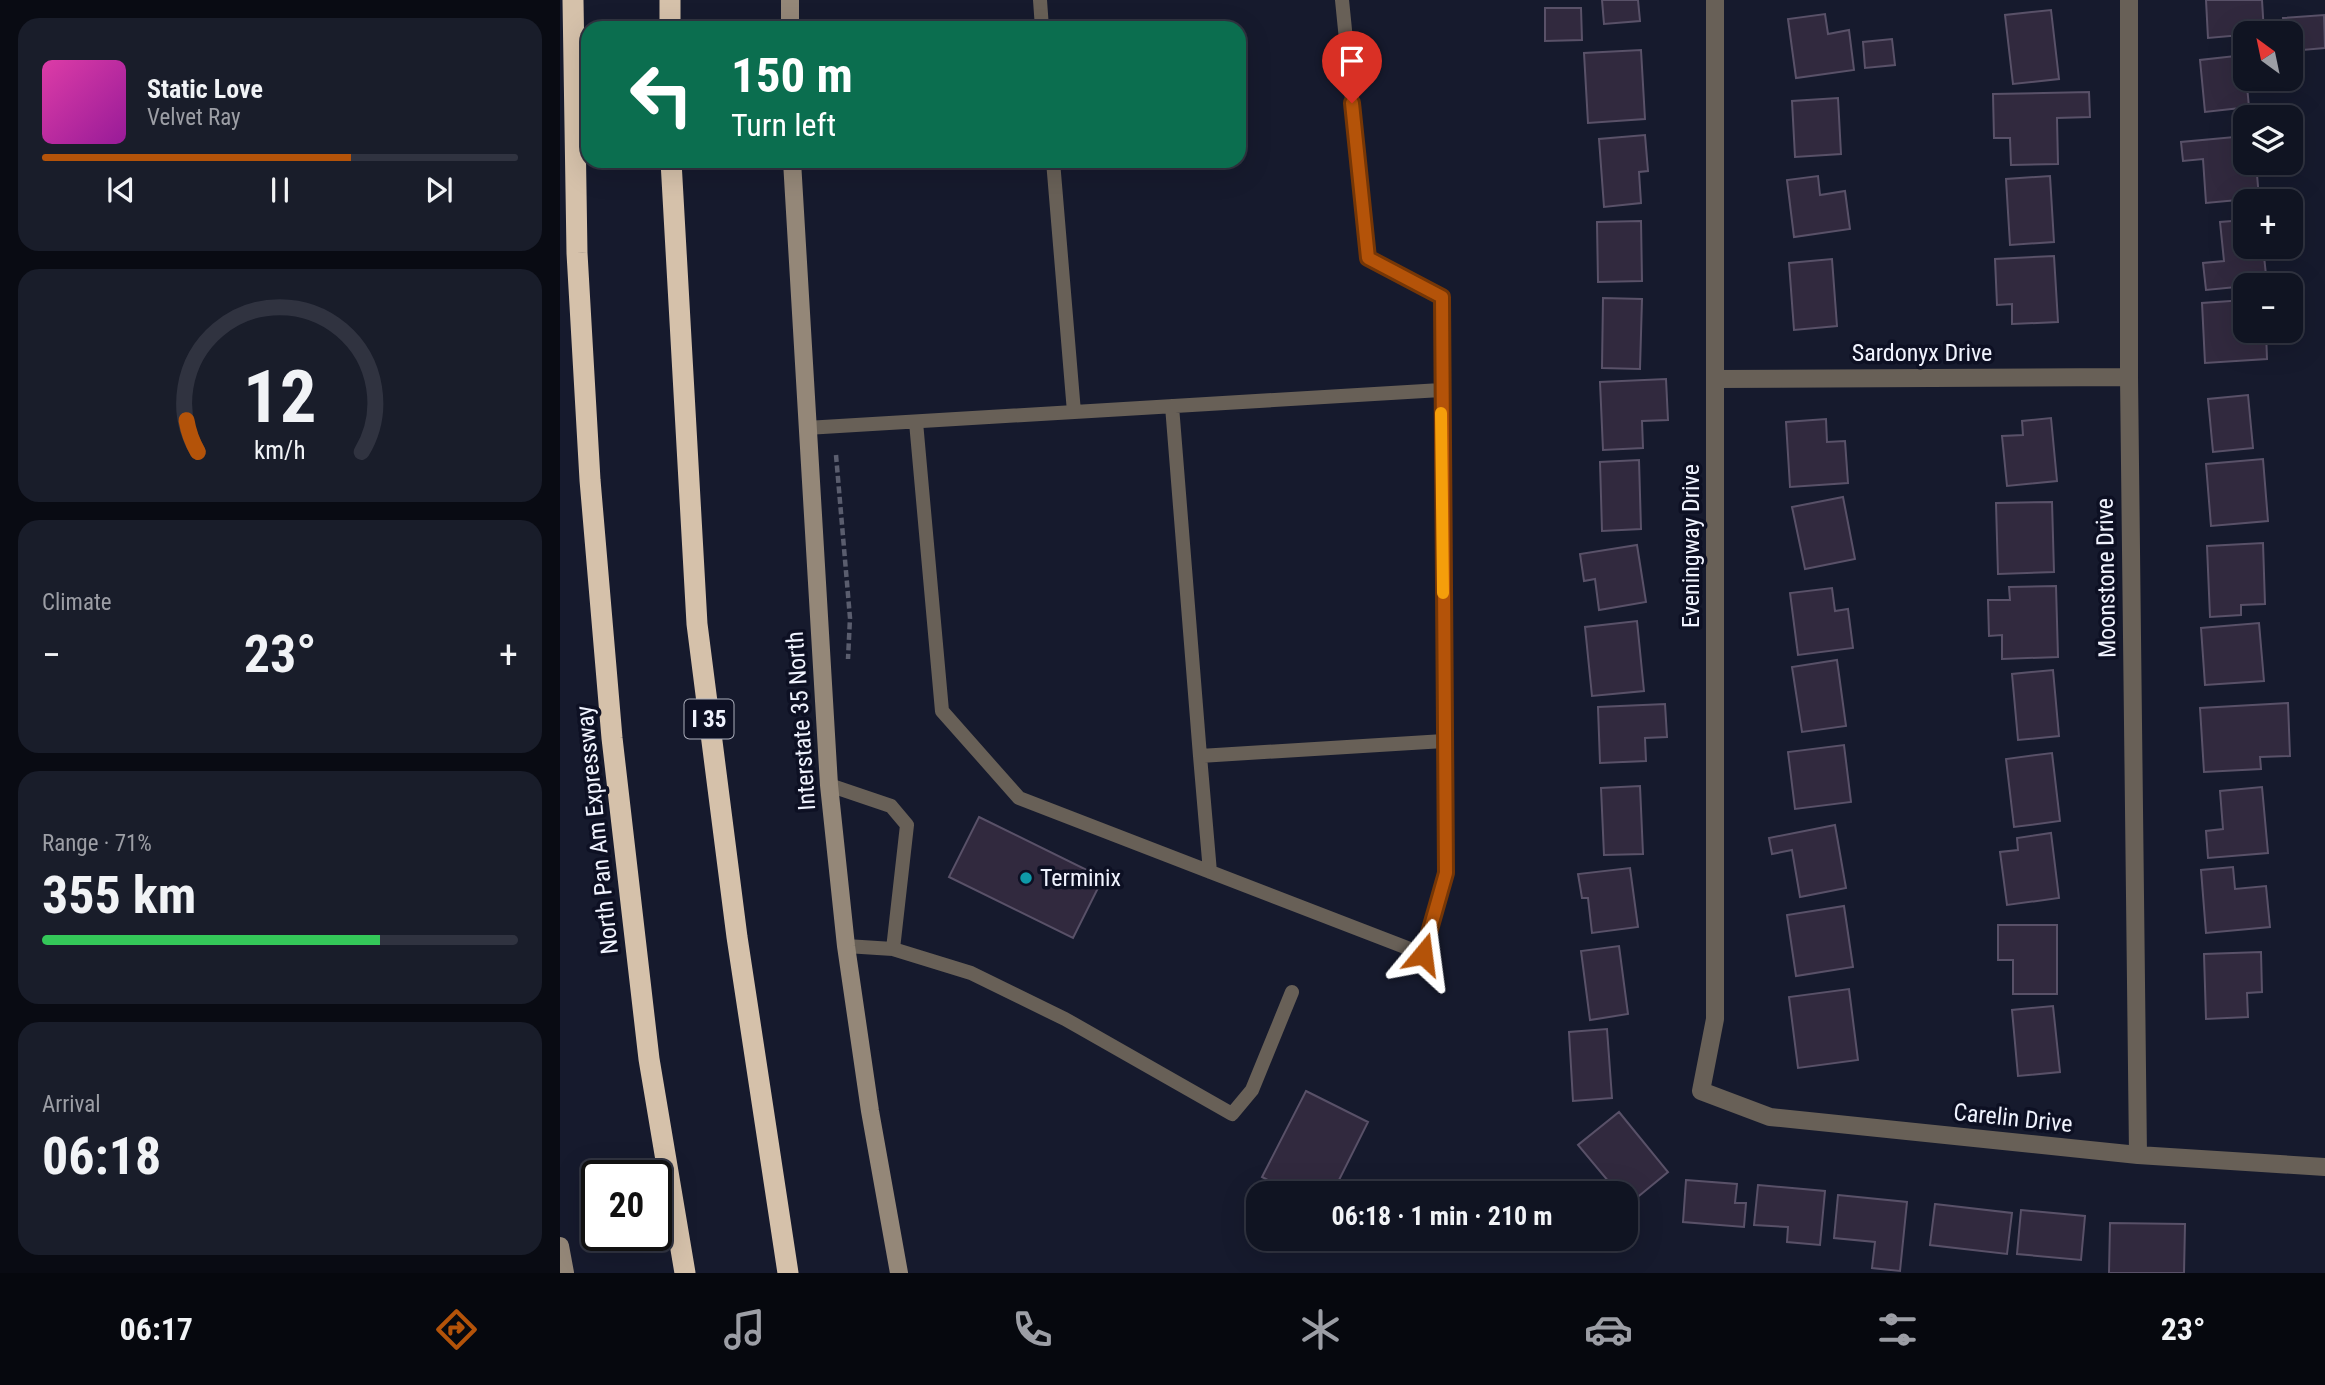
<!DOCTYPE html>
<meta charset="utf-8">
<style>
:root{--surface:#101422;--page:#191d2a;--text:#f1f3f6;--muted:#9c9ea5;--line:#303340;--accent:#b45309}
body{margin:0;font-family:"Roboto Condensed",sans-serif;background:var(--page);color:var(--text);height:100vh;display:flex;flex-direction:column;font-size:26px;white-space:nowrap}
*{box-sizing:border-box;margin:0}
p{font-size:23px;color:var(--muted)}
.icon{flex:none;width:38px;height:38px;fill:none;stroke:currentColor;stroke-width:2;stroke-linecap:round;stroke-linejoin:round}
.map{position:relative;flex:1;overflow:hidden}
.details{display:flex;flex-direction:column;gap:18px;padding:18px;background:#090b13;width:560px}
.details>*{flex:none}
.top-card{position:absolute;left:21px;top:21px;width:665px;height:147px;border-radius:21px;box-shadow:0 7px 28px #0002,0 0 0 2px var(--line);background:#0b6e4f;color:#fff;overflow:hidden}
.needle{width:46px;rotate:327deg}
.controls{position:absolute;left:1673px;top:21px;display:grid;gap:14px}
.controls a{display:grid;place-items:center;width:70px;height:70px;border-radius:14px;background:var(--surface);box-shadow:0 7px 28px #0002,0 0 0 2px var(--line);font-size:35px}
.speed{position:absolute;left:21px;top:1160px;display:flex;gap:14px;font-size:35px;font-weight:700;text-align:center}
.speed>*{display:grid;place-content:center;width:91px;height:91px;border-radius:50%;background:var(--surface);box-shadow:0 7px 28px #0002,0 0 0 2px var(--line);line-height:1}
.speed .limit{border:4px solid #111;border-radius:10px;background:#fff;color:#111}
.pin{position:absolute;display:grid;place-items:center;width:60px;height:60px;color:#fff;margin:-72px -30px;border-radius:50% 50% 50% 0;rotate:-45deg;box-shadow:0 0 7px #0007}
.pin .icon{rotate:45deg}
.me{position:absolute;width:77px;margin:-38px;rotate:16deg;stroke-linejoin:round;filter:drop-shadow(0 0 5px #0008)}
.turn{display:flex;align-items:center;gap:24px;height:147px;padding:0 35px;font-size:32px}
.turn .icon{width:91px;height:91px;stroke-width:2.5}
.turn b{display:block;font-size:49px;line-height:60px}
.big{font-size:52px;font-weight:700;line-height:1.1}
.details .tile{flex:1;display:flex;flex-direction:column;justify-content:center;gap:10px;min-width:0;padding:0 24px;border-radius:21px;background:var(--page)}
.details .dial{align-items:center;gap:0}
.dial svg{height:182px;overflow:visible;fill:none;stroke:var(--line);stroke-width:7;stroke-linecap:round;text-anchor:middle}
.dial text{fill:var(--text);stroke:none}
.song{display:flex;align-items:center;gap:21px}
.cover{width:84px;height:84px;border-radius:10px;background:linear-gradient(135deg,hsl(320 70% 55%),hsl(300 70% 35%))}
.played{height:7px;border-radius:4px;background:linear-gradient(90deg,var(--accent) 65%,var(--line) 65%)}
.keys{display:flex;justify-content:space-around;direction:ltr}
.heat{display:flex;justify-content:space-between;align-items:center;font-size:38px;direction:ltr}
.charge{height:10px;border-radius:5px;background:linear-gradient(90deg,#34c759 71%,var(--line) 0)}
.trip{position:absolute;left:686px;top:1181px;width:392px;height:70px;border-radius:21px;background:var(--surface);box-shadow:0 7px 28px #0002,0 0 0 2px var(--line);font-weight:700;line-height:70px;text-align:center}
.tabs{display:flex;height:112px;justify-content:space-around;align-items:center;background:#06080e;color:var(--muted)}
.tabs .icon{width:49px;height:49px}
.tabs .active{color:var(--accent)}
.tabs b{font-size:32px;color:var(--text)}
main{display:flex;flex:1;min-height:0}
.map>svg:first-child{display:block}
.building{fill:#31293e;stroke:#595168;stroke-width:2}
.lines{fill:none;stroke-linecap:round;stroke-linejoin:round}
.path{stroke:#5a5d6e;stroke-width:4.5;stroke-dasharray:7 3.5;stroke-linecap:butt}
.service{stroke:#686057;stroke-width:14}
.minor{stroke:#686057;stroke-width:18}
.secondary{stroke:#948778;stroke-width:18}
.motorway{stroke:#d5c1aa;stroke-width:21}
.route-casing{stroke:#753606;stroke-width:18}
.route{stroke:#b45309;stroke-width:12}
.slow{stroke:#f59e0b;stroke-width:12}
.culture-dot{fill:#0f9aa8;stroke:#0d1023;stroke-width:2.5}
.labels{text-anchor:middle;stroke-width:7;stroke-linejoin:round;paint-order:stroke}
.shield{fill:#0d1023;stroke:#acafbc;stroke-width:2}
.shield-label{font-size:23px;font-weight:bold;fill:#f0f3fe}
.street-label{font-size:24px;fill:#f0f3fe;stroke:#0d1023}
.poi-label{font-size:24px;fill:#f0f3fe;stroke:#0d1023;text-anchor:start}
</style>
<main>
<section class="details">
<div class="tile">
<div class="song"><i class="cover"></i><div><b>Static Love</b><p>Velvet Ray</p></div></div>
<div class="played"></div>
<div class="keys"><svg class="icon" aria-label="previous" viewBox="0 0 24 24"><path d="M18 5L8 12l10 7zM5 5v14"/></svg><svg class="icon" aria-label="pause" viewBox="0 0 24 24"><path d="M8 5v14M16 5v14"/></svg><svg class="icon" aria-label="next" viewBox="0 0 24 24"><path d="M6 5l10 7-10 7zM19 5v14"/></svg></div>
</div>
<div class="tile dial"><svg viewBox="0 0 100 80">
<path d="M14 69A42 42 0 1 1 86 69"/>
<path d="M14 69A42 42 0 0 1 9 55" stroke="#b45309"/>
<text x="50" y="56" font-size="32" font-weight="700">12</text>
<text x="50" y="72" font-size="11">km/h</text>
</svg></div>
<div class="tile"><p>Climate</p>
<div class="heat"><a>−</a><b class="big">23°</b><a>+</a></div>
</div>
<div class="tile"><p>Range · 71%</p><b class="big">355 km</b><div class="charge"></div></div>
<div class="tile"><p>Arrival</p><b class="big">06:18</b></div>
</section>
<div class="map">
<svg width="1765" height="1273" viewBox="0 0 1765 1273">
<rect width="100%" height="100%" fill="#161a2d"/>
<path class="building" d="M1042 0H1078L1080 21 1044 24Z
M1646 0H1702L1704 33 1648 38Z
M985 8H1021L1022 40 985 41Z
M1491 10 1499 79 1453 84 1445 15Z
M1265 14 1268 34 1289 30 1294 70 1236 78 1228 19Z
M1764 15 1765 48 1731 51V33H1724L1723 18Z
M1332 39 1335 65 1305 68 1303 42Z
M1081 50 1085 119 1028 123 1024 53Z
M1684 55 1689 107 1645 112 1640 60Z
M1529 92 1530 117 1497 118 1498 164 1451 165 1450 138H1434L1433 94Z
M1278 98 1281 154 1235 157 1232 101Z
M1085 135 1088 171 1079 172 1081 203 1044 207 1039 139Z
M1685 136V163H1696L1699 198 1646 203 1643 159 1623 161 1621 142Z
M1258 176 1260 195 1285 191 1290 229 1234 237 1227 180Z
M1490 176 1494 242 1450 245 1446 179Z
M1685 220V247H1703L1707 284 1646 290 1643 263 1664 261 1660 222Z
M1081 221 1082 281 1038 282 1037 222Z
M1494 256 1498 322 1452 324V304L1437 305 1435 259Z
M1272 259 1277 326 1234 330 1229 263Z
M1043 298 1082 299 1080 369 1042 368Z
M1685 300V331H1706L1707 359 1645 363 1642 303Z
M1106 379 1108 420 1082 421 1083 448 1043 450 1040 382Z
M1688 395 1693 448 1653 452 1648 399Z
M1491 418 1497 481 1447 486 1442 436 1463 435 1462 421Z
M1266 419 1267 442 1285 441 1288 483 1230 487 1226 422Z
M1703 459 1708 521 1651 526 1646 464Z
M1079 460 1081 529 1042 531 1040 462Z
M1283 497 1295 559 1245 569 1232 507Z
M1492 502 1494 572 1438 574 1436 503Z
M1703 543 1705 604 1681 605V615L1650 617 1647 546Z
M1077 545 1086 602 1039 610 1035 579 1024 581 1020 554Z
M1496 586 1498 657 1442 659V635L1429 636 1428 600H1450L1449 587Z
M1272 588 1275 611 1288 609 1293 648 1238 655 1230 593Z
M1077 621 1084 691 1032 696 1025 627Z
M1699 623 1704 681 1645 685 1641 628Z
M1277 660 1286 726 1242 732 1232 667Z
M1493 670 1499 736 1458 740 1452 674Z
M1728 703 1730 756 1700 757 1701 769 1644 772 1640 708Z
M1105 704 1107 737 1085 738 1086 761 1040 763 1038 707Z
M1284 745 1291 802 1235 809 1228 752Z
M1492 753 1500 821 1454 827 1446 759Z
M1080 786 1083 854 1044 855 1041 788Z
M1702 787 1708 853 1648 858 1646 831 1663 829 1660 791Z
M419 817 543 878 513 938 389 877Z
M1275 825 1286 888 1240 897 1232 850 1212 854 1209 838Z
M1491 833 1499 898 1447 905 1440 852 1458 850 1457 838Z
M1673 867 1675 889 1706 886 1710 927 1646 933 1641 870Z
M1070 868 1078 927 1032 933 1028 898H1022L1018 874Z
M1284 906 1293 967 1236 976 1227 915Z
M1438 925H1497V994H1453V960H1438Z
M1059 946 1068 1014 1030 1020 1021 951Z
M1701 952 1702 992 1687 993 1688 1017 1646 1019 1644 954Z
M1289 989 1298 1060 1238 1068 1229 997Z
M1493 1006 1500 1072 1458 1076 1452 1010Z
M1047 1029 1052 1098 1013 1101 1009 1032Z
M746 1091 808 1122 772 1194H735L702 1177Z
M1059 1112 1108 1172 1068 1205 1066 1194H1059L1018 1145Z
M1126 1180 1177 1184 1175 1203H1186L1184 1227 1123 1222Z
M1198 1185 1265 1191 1260 1245 1227 1242 1228 1227 1194 1225Z
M1278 1195 1347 1202 1340 1271 1312 1268 1315 1242 1274 1238Z
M1375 1204 1452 1213 1447 1254 1370 1245Z
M1461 1210 1525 1216 1521 1260 1457 1254Z
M1550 1223 1625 1224 1624 1273H1549Z"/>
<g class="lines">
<path class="path" d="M276 455 290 618 288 659"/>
<path class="service" d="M480 0 482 28
M493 161 514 412
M612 406 640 756 884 741
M356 422 382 711 459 798 863 954 886 873 881 390
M246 428 881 390 882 297 808 258 782 0
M640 756 650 872
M269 785 331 806 347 825 333 949
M286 946 333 949 411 973 505 1019 672 1114 692 1090 732 992"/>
<path class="minor" d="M1155 0V1019L1141 1091 1210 1117 1578 1155 1765 1167
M1569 0V377L1578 1155
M1156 379 1569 377"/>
<path class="secondary" d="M230 0V28
M232 161 269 785 286 946 310 1111 339 1273
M0 1246 5 1273"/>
<path class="motorway" d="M13 0 17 253 30 480 52 738 89 1059 125 1273
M110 0V28
M111 161 137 624 177 937 228 1273"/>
</g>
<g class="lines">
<g class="route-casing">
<path id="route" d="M792 103 808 258 882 297 886 873 863 954"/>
</g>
<use href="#route" class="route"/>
<path class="slow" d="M881 413 883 593"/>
</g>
<circle class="culture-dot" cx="466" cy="878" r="7"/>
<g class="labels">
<rect class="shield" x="124.5" y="699.5" width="49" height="39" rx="5"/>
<g class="shield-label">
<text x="149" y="727">I 35</text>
</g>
<g class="street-label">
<text x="1362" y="361">Sardonyx Drive</text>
<text transform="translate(1131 546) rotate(-90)" y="8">Eveningway Drive</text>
<text transform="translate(1546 578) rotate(-91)" y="8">Moonstone Drive</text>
<text transform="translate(241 721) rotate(-94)" y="8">Interstate 35 North</text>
<text transform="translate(37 830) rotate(-96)" y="8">North Pan Am Expressway</text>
<text transform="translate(1453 1118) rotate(6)" y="8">Carelin Drive</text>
</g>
<g class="poi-label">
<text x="480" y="886">Terminix</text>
</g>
</g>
</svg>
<div class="controls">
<a><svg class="needle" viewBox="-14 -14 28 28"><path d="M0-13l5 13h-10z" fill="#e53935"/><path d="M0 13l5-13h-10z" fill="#9c9ea5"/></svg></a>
<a><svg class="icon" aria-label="layers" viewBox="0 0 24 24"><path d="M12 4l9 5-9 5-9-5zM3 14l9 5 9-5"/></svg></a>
<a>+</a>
<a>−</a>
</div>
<div class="speed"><div class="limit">20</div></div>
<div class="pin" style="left:792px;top:103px;background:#d93025"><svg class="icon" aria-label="arrive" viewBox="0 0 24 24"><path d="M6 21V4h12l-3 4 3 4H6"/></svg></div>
<svg class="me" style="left:863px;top:954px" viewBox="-20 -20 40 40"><path d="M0-17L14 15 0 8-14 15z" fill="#b45309" stroke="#fff" stroke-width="4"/></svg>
<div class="trip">06:18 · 1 min · 210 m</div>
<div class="top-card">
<div class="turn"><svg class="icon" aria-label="left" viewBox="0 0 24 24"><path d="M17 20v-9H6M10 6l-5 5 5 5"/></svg><div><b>150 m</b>Turn left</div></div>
</div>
</div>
</main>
<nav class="tabs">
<b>06:17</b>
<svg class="icon active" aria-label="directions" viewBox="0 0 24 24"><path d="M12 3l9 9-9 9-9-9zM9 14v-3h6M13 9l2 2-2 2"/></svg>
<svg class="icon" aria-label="music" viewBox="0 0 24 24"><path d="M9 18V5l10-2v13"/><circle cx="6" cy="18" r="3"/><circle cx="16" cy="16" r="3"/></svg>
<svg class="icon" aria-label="phone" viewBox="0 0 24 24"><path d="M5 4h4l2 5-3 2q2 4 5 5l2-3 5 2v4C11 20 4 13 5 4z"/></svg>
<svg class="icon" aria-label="climate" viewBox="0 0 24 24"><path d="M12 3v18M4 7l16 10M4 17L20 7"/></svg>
<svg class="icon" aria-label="car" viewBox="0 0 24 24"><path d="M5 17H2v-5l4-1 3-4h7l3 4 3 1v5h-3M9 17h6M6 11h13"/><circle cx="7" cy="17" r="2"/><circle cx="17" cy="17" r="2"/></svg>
<svg class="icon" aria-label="filters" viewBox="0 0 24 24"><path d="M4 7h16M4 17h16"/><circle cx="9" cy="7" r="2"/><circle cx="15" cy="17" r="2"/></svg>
<b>23°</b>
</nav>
